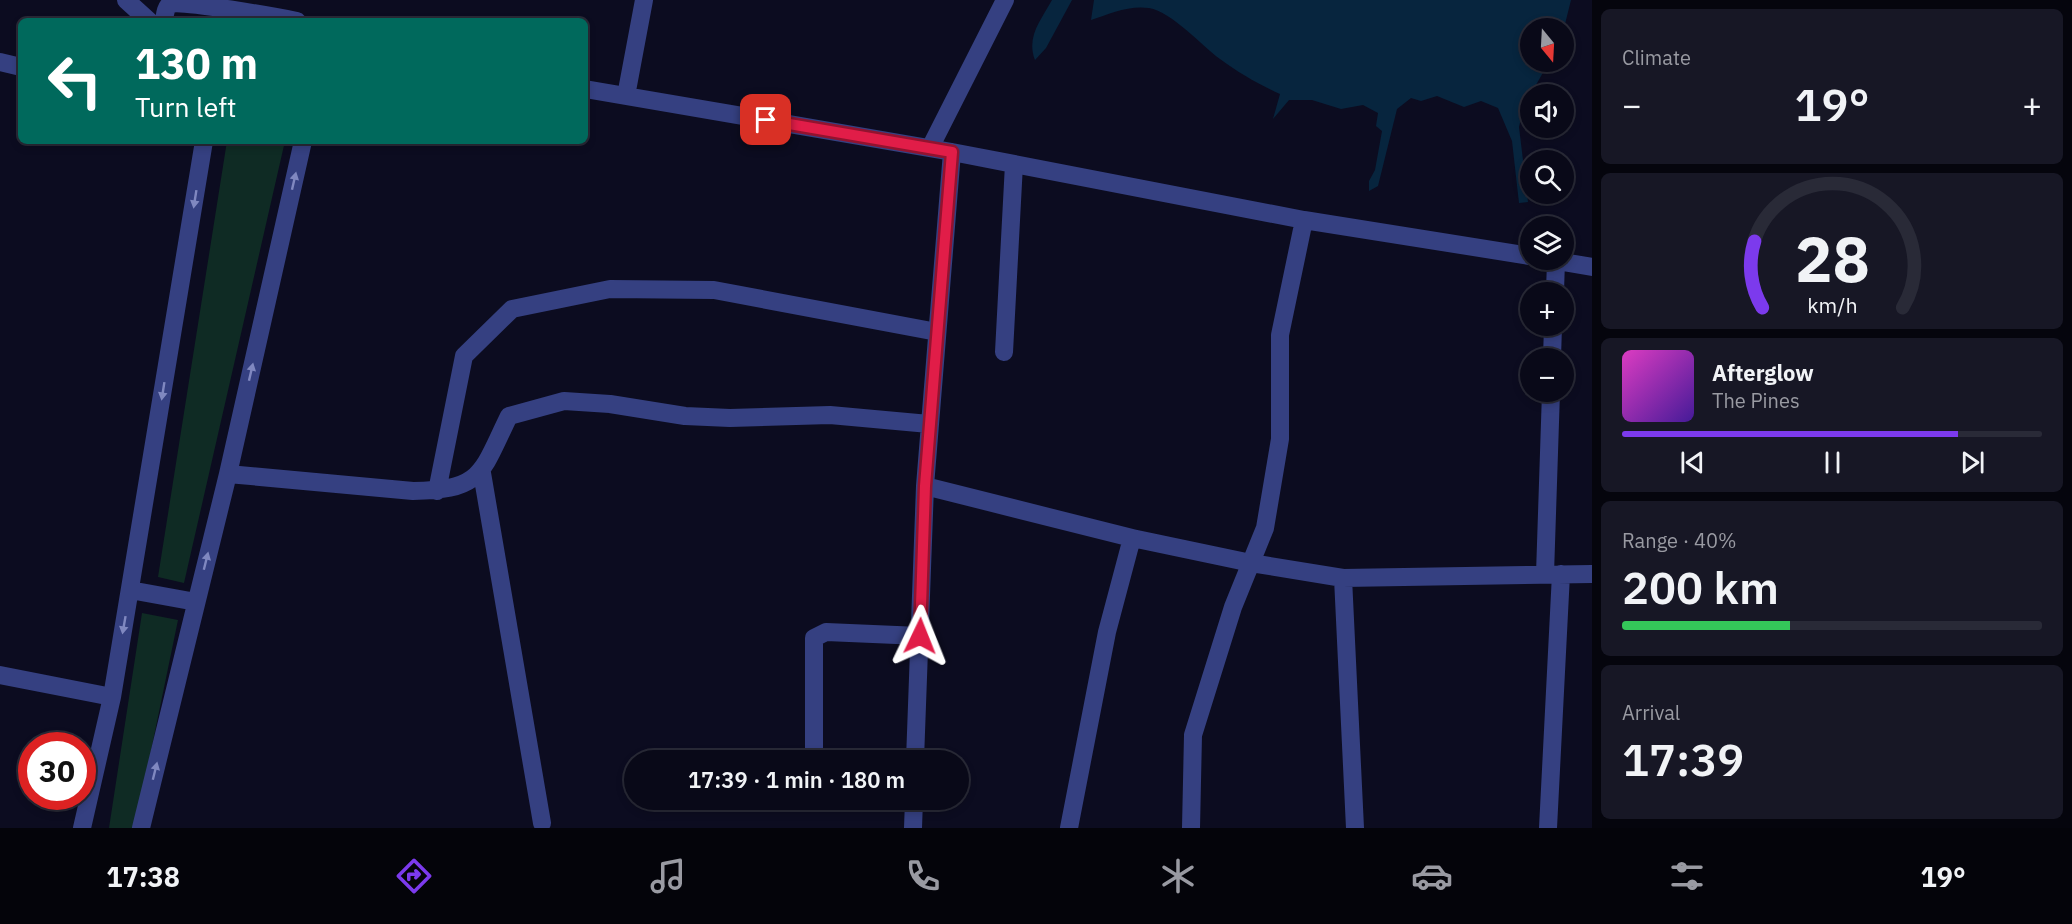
<!DOCTYPE html>
<meta charset="utf-8">
<style>
:root{--surface:#090918;--page:#171725;--text:#f1f3f6;--muted:#999aa2;--line:#292a37;--accent:#7c3aed}
body{margin:0;font-family:"IBM Plex Sans",sans-serif;background:var(--page);color:var(--text);height:100vh;display:flex;flex-direction:column;font-size:22px;white-space:nowrap}
*{box-sizing:border-box;margin:0}
p{font-size:20px;color:var(--muted)}
.icon{flex:none;width:33px;height:33px;fill:none;stroke:currentColor;stroke-width:2;stroke-linecap:round;stroke-linejoin:round}
.map{position:relative;flex:1;overflow:hidden}
.sheet{display:flex;flex-direction:column;gap:9px;padding:9px;background:#05050d;width:480px}
.sheet>*{flex:none}
.guide{position:absolute;left:18px;top:18px;width:570px;height:126px;border-radius:9px;box-shadow:0 3px 9px #0003,0 0 0 2px var(--line);background:#00695c;color:#fff;overflow:hidden}
.needle{width:39px;rotate:162deg}
.fabs{position:absolute;left:1520px;top:18px;display:grid;gap:12px}
.fabs a{display:grid;place-items:center;width:54px;height:54px;border-radius:50%;background:var(--surface);box-shadow:0 3px 9px #0003,0 0 0 2px var(--line);font-size:30px}
.speed{position:absolute;left:18px;top:732px;display:flex;gap:12px;font-size:30px;font-weight:700;text-align:center}
.speed>*{display:grid;place-content:center;width:78px;height:78px;border-radius:50%;background:var(--surface);box-shadow:0 3px 9px #0003,0 0 0 2px var(--line);line-height:1}
.speed .limit{border:9px solid #d22;background:#fff;color:#111}
.pin{position:absolute;display:grid;place-items:center;width:51px;height:51px;color:#fff;margin:-26px;border-radius:12px;box-shadow:0 3px 9px #0006}
.me{position:absolute;width:66px;margin:-33px;rotate:2deg;stroke-linejoin:round;filter:drop-shadow(0 0 4px #0008)}
.turn{display:flex;align-items:center;gap:21px;height:126px;padding:0 18px;font-size:27px}
.turn .icon{width:78px;height:78px;stroke-width:2.5}
.turn b{display:block;font-size:42px;line-height:51px}
.big{font-size:45px;font-weight:600;line-height:1.1}
.sheet .tile{flex:1;display:flex;flex-direction:column;justify-content:center;gap:9px;min-width:0;padding:0 21px;border-radius:9px;background:var(--page)}
.sheet .dial{align-items:center;gap:0}
.dial svg{height:156px;overflow:visible;fill:none;stroke:var(--line);stroke-width:7;stroke-linecap:round;text-anchor:middle}
.dial text{fill:var(--text);stroke:none}
.song{display:flex;align-items:center;gap:18px}
.cover{width:72px;height:72px;border-radius:9px;background:linear-gradient(135deg,hsl(310 70% 55%),hsl(260 70% 35%))}
.played{height:6px;border-radius:3px;background:linear-gradient(90deg,var(--accent) 80%,var(--line) 80%)}
.keys{display:flex;justify-content:space-around;direction:ltr}
.heat{display:flex;justify-content:space-between;align-items:center;font-size:33px;direction:ltr}
.charge{height:9px;border-radius:4px;background:linear-gradient(90deg,#34c759 40%,var(--line) 0)}
.trip{position:absolute;left:624px;top:750px;width:345px;height:60px;border-radius:30px;background:var(--surface);box-shadow:0 3px 9px #0003,0 0 0 2px var(--line);font-weight:600;line-height:60px;text-align:center}
.dock{display:flex;height:96px;justify-content:space-around;align-items:center;background:#04040a;color:var(--muted)}
.dock .icon{width:42px;height:42px}
.dock .active{color:var(--accent)}
.dock b{font-size:27px;color:var(--text)}
main{display:flex;flex:1;min-height:0}
.map>svg:first-child{display:block}
.green{fill:#0f2b24}
.water{fill:#07253e}
.lines{fill:none;stroke-linecap:round;stroke-linejoin:round}
.minor{stroke:#354081;stroke-width:18}
.oneway{fill:#8088c0}
.route-casing{stroke:#92132f;stroke-width:15}
.route{stroke:#e11d48;stroke-width:10}
</style>
<main>
<div class="map">
<svg width="1592" height="828" viewBox="0 0 1592 828">
<rect width="100%" height="100%" fill="#0c0c20"/>
<path class="green" d="M227 141H285L184 583 158 577Z
M142 613 178 620 135 828H109Z"/>
<path class="water" d="M1052 0H1072L1046 48 1035 60C1026 37 1041 20 1052 0Z
M1094 0H1571L1563 32V28H1530V62H1549L1524 106 1519 127 1528 202 1519 203 1512 141 1498 108 1481 101 1464 107 1437 96 1421 101 1411 98 1397 109 1378 186 1369 191V181L1375 170 1382 131 1376 126 1378 113 1363 105 1341 109 1312 100H1289L1273 119 1280 94C1258 84 1239 73 1220 59 1201 45 1172 12 1149 8 1129 5 1109 14 1091 20Z"/>
<g class="lines">
<path class="minor" d="M126 0 149 21
M164 21C165 15 165 8 170 4 182 0 277 17 297 21
M0 62 21 67
M585 89 952 152 1304 220 1530 256
M626 96 644 0
M930 148 1005 0
M1551 260 1592 267
M1555 292 1556 260
M1004 352 1014 164
M1552 358 1553 326
M482 473 542 823
M228 474 413 491C483 490 481 473 509 416L564 401 610 404 685 416 730 418 830 415 929 424
M925 486 1132 538 1251 563 1343 578 1592 574
M437 491 464 356 512 309 610 289 714 290 937 332
M1545 574 1551 392
M1343 578 1355 828
M130 590 196 602
M0 675 112 697
M814 749V638L826 632 920 636
M915 760 925 486 952 152
M82 828 112 697 204 141
M141 828 228 474 303 141
M913 828 914 800
M1069 828 1107 632 1132 538
M1191 828 1193 735 1233 607 1265 528 1280 439V335L1304 220
M1548 828 1561 574"/>
</g>
<defs><path id="oneway-solid" d="M-6-.8H1V-3.2L6.5 0L1 3.2V.8H-6Z" transform="scale(1.5)"/></defs>
<g class="oneway">
<use href="#oneway-solid" transform="translate(294 181) rotate(-77)"/>
<use href="#oneway-solid" transform="translate(195 199) rotate(99)"/>
<use href="#oneway-solid" transform="translate(251 372) rotate(-77)"/>
<use href="#oneway-solid" transform="translate(163 391) rotate(99)"/>
<use href="#oneway-solid" transform="translate(206 561) rotate(-76)"/>
<use href="#oneway-solid" transform="translate(124 625) rotate(100)"/>
<use href="#oneway-solid" transform="translate(155 771) rotate(-76)"/>
</g>
<g class="lines">
<g class="route-casing">
<path id="route" d="M766 120 952 152 925 486 920 636"/>
</g>
<use href="#route" class="route"/>
</g>
</svg>
<div class="fabs">
<a><svg class="needle" viewBox="-14 -14 28 28"><path d="M0-13l5 13h-10z" fill="#e53935"/><path d="M0 13l5-13h-10z" fill="#999aa2"/></svg></a>
<a><svg class="icon" aria-label="sound" viewBox="0 0 24 24"><path d="M4 9h4l5-4v14l-5-4H4zM17 9q2 3 0 6"/></svg></a>
<a><svg class="icon" aria-label="search" viewBox="0 0 24 24"><circle cx="10" cy="10" r="6"/><path d="M15 15l6 6"/></svg></a>
<a><svg class="icon" aria-label="layers" viewBox="0 0 24 24"><path d="M12 4l9 5-9 5-9-5zM3 14l9 5 9-5"/></svg></a>
<a>+</a>
<a>−</a>
</div>
<div class="speed"><div class="limit">30</div></div>
<div class="pin" style="left:766px;top:120px;background:#d93025"><svg class="icon" aria-label="arrive" viewBox="0 0 24 24"><path d="M6 21V4h12l-3 4 3 4H6"/></svg></div>
<svg class="me" style="left:920px;top:636px" viewBox="-20 -20 40 40"><path d="M0-17L14 15 0 8-14 15z" fill="#e11d48" stroke="#fff" stroke-width="4"/></svg>
<div class="trip">17:39 · 1 min · 180 m</div>
<div class="guide">
<div class="turn"><svg class="icon" aria-label="left" viewBox="0 0 24 24"><path d="M17 20v-9H6M10 6l-5 5 5 5"/></svg><div><b>130 m</b>Turn left</div></div>
</div>
</div>
<section class="sheet">
<div class="tile"><p>Climate</p>
<div class="heat"><a>−</a><b class="big">19°</b><a>+</a></div>
</div>
<div class="tile dial"><svg viewBox="0 0 100 80">
<path d="M14 69A42 42 0 1 1 86 69"/>
<path d="M14 69A42 42 0 0 1 10 35" stroke="#7c3aed"/>
<text x="50" y="56" font-size="32" font-weight="700">28</text>
<text x="50" y="72" font-size="11">km/h</text>
</svg></div>
<div class="tile">
<div class="song"><i class="cover"></i><div><b>Afterglow</b><p>The Pines</p></div></div>
<div class="played"></div>
<div class="keys"><svg class="icon" aria-label="previous" viewBox="0 0 24 24"><path d="M18 5L8 12l10 7zM5 5v14"/></svg><svg class="icon" aria-label="pause" viewBox="0 0 24 24"><path d="M8 5v14M16 5v14"/></svg><svg class="icon" aria-label="next" viewBox="0 0 24 24"><path d="M6 5l10 7-10 7zM19 5v14"/></svg></div>
</div>
<div class="tile"><p>Range · 40%</p><b class="big">200 km</b><div class="charge"></div></div>
<div class="tile"><p>Arrival</p><b class="big">17:39</b></div>
</section>
</main>
<nav class="dock">
<b>17:38</b>
<svg class="icon active" aria-label="directions" viewBox="0 0 24 24"><path d="M12 3l9 9-9 9-9-9zM9 14v-3h6M13 9l2 2-2 2"/></svg>
<svg class="icon" aria-label="music" viewBox="0 0 24 24"><path d="M9 18V5l10-2v13"/><circle cx="6" cy="18" r="3"/><circle cx="16" cy="16" r="3"/></svg>
<svg class="icon" aria-label="phone" viewBox="0 0 24 24"><path d="M5 4h4l2 5-3 2q2 4 5 5l2-3 5 2v4C11 20 4 13 5 4z"/></svg>
<svg class="icon" aria-label="climate" viewBox="0 0 24 24"><path d="M12 3v18M4 7l16 10M4 17L20 7"/></svg>
<svg class="icon" aria-label="car" viewBox="0 0 24 24"><path d="M5 17H2v-5l4-1 3-4h7l3 4 3 1v5h-3M9 17h6M6 11h13"/><circle cx="7" cy="17" r="2"/><circle cx="17" cy="17" r="2"/></svg>
<svg class="icon" aria-label="filters" viewBox="0 0 24 24"><path d="M4 7h16M4 17h16"/><circle cx="9" cy="7" r="2"/><circle cx="15" cy="17" r="2"/></svg>
<b>19°</b>
</nav>
